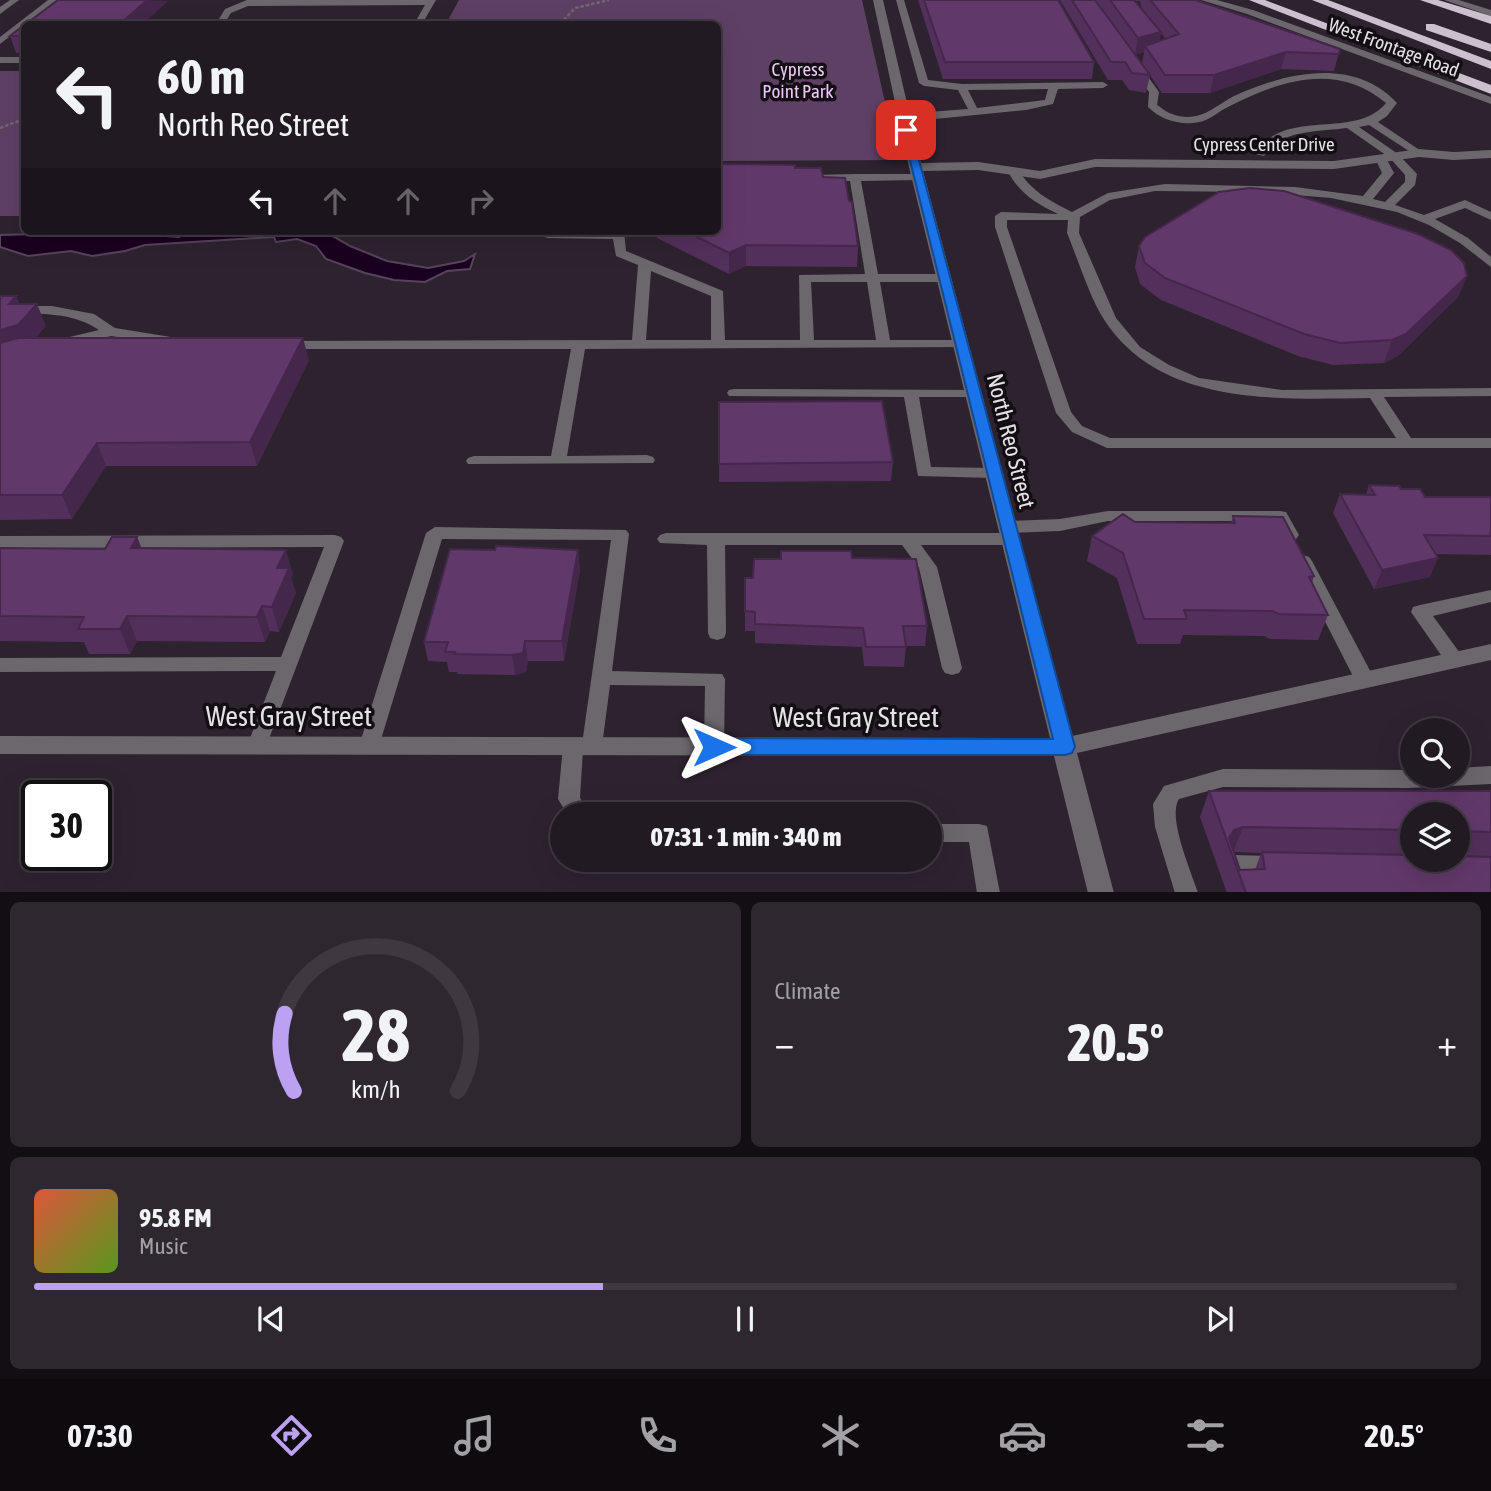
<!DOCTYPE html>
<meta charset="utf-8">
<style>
:root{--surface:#221a23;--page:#2e2730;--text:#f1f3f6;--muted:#a2a1a6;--line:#3f3841;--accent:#bca0f2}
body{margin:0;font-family:"Asap Condensed",sans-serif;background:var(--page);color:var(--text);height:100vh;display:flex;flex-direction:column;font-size:26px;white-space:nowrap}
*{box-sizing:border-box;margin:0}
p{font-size:23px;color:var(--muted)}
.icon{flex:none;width:38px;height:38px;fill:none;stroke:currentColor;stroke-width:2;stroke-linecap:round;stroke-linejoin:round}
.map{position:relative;height:892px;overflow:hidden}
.sheet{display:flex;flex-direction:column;gap:10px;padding:10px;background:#130e13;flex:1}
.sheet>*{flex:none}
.top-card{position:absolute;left:21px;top:21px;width:700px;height:214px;border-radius:10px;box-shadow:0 7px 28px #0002,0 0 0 2px var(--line);background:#221a23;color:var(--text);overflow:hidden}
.controls{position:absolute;left:1400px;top:718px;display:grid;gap:14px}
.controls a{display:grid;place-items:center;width:70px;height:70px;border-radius:50%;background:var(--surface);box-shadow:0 7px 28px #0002,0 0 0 2px var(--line);font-size:35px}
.speed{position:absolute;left:21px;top:780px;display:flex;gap:14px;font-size:35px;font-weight:700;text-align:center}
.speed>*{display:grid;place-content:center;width:91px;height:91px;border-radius:50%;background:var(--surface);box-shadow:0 7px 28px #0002,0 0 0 2px var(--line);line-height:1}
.speed .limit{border:4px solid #111;border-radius:10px;background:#fff;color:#111}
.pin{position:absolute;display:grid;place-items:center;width:60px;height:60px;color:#fff;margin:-30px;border-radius:14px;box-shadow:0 4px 10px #0006}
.me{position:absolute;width:77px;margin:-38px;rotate:90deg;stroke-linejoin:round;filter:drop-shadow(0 0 5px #0008)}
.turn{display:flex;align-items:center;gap:24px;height:147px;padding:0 21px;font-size:32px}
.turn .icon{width:91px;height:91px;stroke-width:2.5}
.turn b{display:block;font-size:49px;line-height:60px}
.lanes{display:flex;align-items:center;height:66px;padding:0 21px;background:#0003;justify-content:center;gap:35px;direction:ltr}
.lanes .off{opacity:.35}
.big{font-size:52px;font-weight:800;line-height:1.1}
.sheet .card{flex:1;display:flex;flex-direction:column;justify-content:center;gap:10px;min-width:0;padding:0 24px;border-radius:10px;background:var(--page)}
.sheet .dial{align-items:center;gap:0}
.dial svg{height:182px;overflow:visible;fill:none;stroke:var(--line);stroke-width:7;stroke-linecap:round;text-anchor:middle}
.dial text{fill:var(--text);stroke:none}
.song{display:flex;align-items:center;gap:21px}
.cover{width:84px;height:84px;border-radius:10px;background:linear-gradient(135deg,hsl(10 70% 55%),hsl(90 70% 35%))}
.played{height:7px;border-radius:4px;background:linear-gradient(90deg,var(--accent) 40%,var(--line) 40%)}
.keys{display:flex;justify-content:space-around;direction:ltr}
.heat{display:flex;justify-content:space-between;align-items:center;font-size:38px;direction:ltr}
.sheet .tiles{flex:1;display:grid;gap:10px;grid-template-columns:1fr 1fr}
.card:last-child{grid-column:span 2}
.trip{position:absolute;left:550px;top:802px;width:392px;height:70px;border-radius:35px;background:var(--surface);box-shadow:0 7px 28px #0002,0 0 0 2px var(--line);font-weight:800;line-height:70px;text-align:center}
.dock{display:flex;height:112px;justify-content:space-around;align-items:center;background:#0e0a0e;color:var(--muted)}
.dock .icon{width:49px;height:49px}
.dock .selected{color:var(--accent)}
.dock b{font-size:32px;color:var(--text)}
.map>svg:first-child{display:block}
.green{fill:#5e4064}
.water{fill:#1a0020;stroke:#57435c;stroke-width:2}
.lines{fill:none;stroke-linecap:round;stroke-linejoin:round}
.path{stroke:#706772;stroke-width:2.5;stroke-dasharray:3.5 2;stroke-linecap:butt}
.service{fill:#6c666d;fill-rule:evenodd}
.minor{fill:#6c666d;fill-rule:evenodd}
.tertiary{fill:#6c666d;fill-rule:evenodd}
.motorway{fill:#ccbfce;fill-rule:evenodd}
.wall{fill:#53305b;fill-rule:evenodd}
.shaded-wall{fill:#44274a}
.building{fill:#61386a;stroke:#44274a;stroke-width:2}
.route{fill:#1a73e8;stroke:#114b97;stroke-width:2}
.labels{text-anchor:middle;stroke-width:7;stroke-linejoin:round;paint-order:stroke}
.far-street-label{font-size:19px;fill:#e6e0e8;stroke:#130e13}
.far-park-label{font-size:19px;fill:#edc7f5;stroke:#130e13}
.street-label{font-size:23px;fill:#e6e0e8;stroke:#130e13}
.near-street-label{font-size:28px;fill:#e6e0e8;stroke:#130e13}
</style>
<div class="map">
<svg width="1491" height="893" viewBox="0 0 1491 893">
<rect width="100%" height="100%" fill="#2d232f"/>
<path class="green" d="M459 0H862L898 160 718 161V24H446Z
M0 71H24V216H0Z"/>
<path class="water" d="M188 231H324L350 246 387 261 428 268 464 261 475 254 470 269 447 271 425 282 394 280 365 273 326 259 316 246 297 239 276 242 274 237 145 245 125 251 92 256 71 251 28 256 0 247V235L111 232 179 237Z"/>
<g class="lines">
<path class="path" d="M560 24 575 8 609 0
M0 128 24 119"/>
<path class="service" d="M10 0H19L0 14V7Z
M48 0H57L0 44V37Z
M247 0H436L422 24H414L425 5 248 6 231 13 224 24H216L225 9Z
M896 0H904L928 80 962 84 1103 82 1108 85 1103 88 1058 89 1053 104 1026 110 935 119H899L898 117 903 114 968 109 958 90 924 86 919 83ZM1048 89 1045 100 977 108 968 90Z
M0 57H24V63H0Z
M1133 64H1139L1159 92 1157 105 1160 107C1170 115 1183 119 1196 116 1208 114 1222 102 1234 96 1285 73 1353 56 1397 103L1387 116 1378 122 1424 153 1415 155 1369 125 1359 127 1398 154 1417 174 1415 185 1395 205 1424 215 1465 200 1491 212V220L1465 208 1435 219 1468 238 1491 257V267L1460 243 1429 225 1397 212 1331 198 1259 192 1155 191 1110 200 1080 217 1079 233 1116 318 1140 347 1169 365 1199 378 1282 390 1491 388V396L1384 397 1411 438H1491V448H1107L1072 432 1056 413 995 227V216L1001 212 1058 214C1035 203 1019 193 1007 170L1009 168H1017C1031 191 1048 200 1072 212L1108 193 1165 184 1295 187 1363 196 1382 173 1375 158 1381 155 1385 156 1394 173 1373 199 1385 202 1405 182V175L1390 158 1347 128C1318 132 1281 129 1264 156L1255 154C1284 106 1355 141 1386 103 1335 61 1279 81 1226 108 1220 111 1214 116 1208 119 1189 128 1162 122 1148 107L1149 92 1131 66ZM1007 220H1068L1067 233C1078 259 1090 299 1105 321 1162 407 1279 399 1370 398L1396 438H1110L1082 426 1071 412 1007 227Z
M855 174H918L924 177 918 180 861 181 878 274H944L951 278 944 282H880L890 340H961L968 344 966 347 585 349 567 456 647 455 653 457 655 460 653 463 468 464 466 461 468 458 474 456H551L571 349H284L277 345 284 341 632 340 638 265 616 256 613 239 548 238 544 237 543 231H624L626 251 723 291 725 340H800L799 275 865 274 850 181H814L808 178 814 175ZM651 271 711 296V340H646ZM811 282H867L876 340H814Z
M0 306H52L94 314 115 328 171 337 178 341 171 345 111 336 66 346 59 342 61 339 99 330C70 310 34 314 0 314Z
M734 389 979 390 981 393 974 397H919L931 467 994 468 1002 473 994 478 918 476 904 397 729 396 727 393 729 390Z
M1108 511H1280L1286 512 1299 535 1296 539H1284L1274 521H1108L1060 531 1008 533 999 527 1008 521 1060 519Z
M435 527 626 530 629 534 612 671 722 674 725 679 724 747 721 753 714 755 707 753 704 747 705 686 610 685 602 746 599 752 592 754 583 749 580 798 590 814H567L558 799 563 746 566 740 573 738 582 744 611 540 442 539 379 746 376 752 369 754 362 752 359 746 426 533Z
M666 533H1012L1021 539 1012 545H921L937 567 962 668 959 673 952 675 945 673 942 668 919 568 902 545H725L726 633 724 638 717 640 710 638 708 633 707 545 660 543 657 539 660 535Z
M335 535 341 537 344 541 264 752 257 754 250 752 247 746 276 671 0 672V658L281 657 324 547 0 548V536Z
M1303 555 1309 557 1312 561 1375 680 1372 685 1365 687 1358 685 1355 680 1294 561 1297 557Z
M1491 590V602L1433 616 1465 660 1462 665 1455 667 1448 665 1411 612 1413 607 1420 605Z
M1491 766V784L1408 788 1223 787 1179 799C1167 817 1191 871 1198 893H1175L1155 827 1153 804 1164 786 1223 769 1412 770V775H1458V768Z
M929 824H979L987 826 1000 893H977L969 842H929Z
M1233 855 1275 856 1283 859 1286 866 1283 873 1275 876 1248 875 1253 893H1230L1222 865 1225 858Z"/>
<path class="minor" d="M873 0H883L921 163 978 162 1040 171 1095 159 1334 161 1419 149 1454 152 1491 150V158L1454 160 1419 157 1334 169 1095 167 1040 179 978 170 923 171 1072 736 1491 644V660L1077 753 1114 893H1088L1054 756 0 754V736L1050 738 909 167Z
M1444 0H1459L1491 10V16Z"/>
<path class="tertiary" d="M1201 0H1217L1253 10 1491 97V104L1247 14Z"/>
<path class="motorway" d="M1249 0H1265L1491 85V94Z
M1312 0H1328L1491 61V69Z
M1420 0H1438L1491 16V24Z
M1426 24H1434L1491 44V52L1426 30Z"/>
</g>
<path class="wall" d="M918 0H1058L1094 62 1092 79H943Z
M1060 0H1196L1340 49 1334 71 1281 69 1210 93H1162L1150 75 1146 93 1129 90 1122 80H1108ZM1135 1H1140L1142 9ZM1161 33 1166 39 1159 41ZM1144 52 1142 63 1149 74 1135 55Z
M24 25V53H16L10 36Z
M823 177 849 201 858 246 857 267 746 266 729 274 657 238V231H718Z
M1139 246 1467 276 1458 297 1398 356 1384 363 1333 365 1298 356 1161 300 1140 284 1135 267Z
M0 296H16L19 304 46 326 35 338 309 360 257 466H106L72 519 0 520Z
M719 402 893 462 891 481 719 482Z
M1369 485 1401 489 1425 497H1491V555L1436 554 1430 577 1374 589 1333 513 1340 494 1366 495Z
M1233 516 1314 576 1312 583 1328 615 1318 640 1270 639 1264 636 1183 635 1180 644H1137L1117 578 1087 561 1092 536 1135 522 1231 523Z
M137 537 141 548 293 574 291 578 296 593 279 632 270 631 265 642 137 641 130 654H89L84 642 0 641V548L105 549Z
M495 550H578L580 570 564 661H528L526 672 515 675 458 674 457 672H449L447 662 428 661 424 642Z
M852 558 927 626 925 646H906L904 667 864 666 862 647 755 643V631H745V578H753Z
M1209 791H1491V893H1227L1200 817ZM1412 814H1458V859H1412ZM1234 852 1261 853 1255 870H1240Z"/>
<path class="shaded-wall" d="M147 0 168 1 143 24H120Z
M1161 32 1157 49 1145 46 1144 52 1135 55 1138 38Z
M1286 52 1281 69 1210 93 1214 75Z
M746 245V266L729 274V253Z
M1467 276 1458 297 1398 356 1384 363 1392 340Z
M16 296 24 318 37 304 46 326 27 347 0 355V330L9 304Z
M303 338 309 360 257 466 250 442Z
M97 443 106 466 72 519 62 495Z
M137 537 147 562 131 548Z
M286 550 293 574 291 578 296 593 279 632 272 607 277 568Z
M578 550 580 570 564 661 562 641Z
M1438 558 1430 577 1374 589 1382 570Z
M262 606 270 631 265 642 257 617Z
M127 616 137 641 130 654 120 629Z
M525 641 528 661 526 672 515 675 512 655Z
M1243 827 1233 852 1228 842 1234 830Z"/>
<path class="building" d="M58 0H147L120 24H26Z
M924 0H1058L1094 62H945Z
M1072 0H1095L1150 75 1132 73 1125 62H1111Z
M1110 0H1134L1161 32 1138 38Z
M1150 0H1196L1340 49 1339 54 1286 52 1214 75H1165L1145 46 1179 34Z
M24 25V36H10Z
M718 164 795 165V168H821L823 177 845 178 849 201 852 202 858 246 746 245 729 253 685 231H718Z
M1250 188 1284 191 1418 234 1451 250 1464 263 1467 276 1406 334 1392 340 1340 343 1304 334 1165 278 1145 263 1139 246 1145 237 1219 192Z
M0 296H16L9 304H37L18 325 0 330Z
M18 338H303L250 442 97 443 62 495H0V343Z
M882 401 893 462 719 464V402Z
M1369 485 1399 486 1401 489H1420L1425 497H1491V536L1424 535 1438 558 1382 570 1340 494 1375 495Z
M1123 514 1135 522 1235 523 1233 516 1283 517 1314 576 1309 577 1328 615 1279 614 1272 611 1184 610 1187 619H1144L1123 553 1092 536Z
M112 537H137L131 548 286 550 277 568H289L272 607 262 606 257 617 127 616 120 629H78L84 617 0 616V548L105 549Z
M496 546 578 550 562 641H525L523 653 512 655 454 654 455 652H445L448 642H424L450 549 495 550Z
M781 551H851L852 558 916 559 927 626H903L906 647H866L863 628 755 624V612L745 611V578H753L754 559H781Z
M1209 791H1491V832L1458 831V814H1412V830L1243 827 1234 830 1229 838 1240 870 1265 869 1262 852 1412 855V859H1458V856L1491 857V893H1246Z"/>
<path class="route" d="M902 128 911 130 1075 747 1072 753 1065 755H714L707 752 704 747 707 741 714 738 1053 739Z"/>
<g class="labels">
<g class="far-street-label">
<text transform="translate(1394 47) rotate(20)" y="7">West Frontage Road</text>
<text x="1264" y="151">Cypress Center Drive</text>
</g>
<g class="far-park-label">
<text x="798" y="76">Cypress<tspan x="798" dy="22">Point Park</tspan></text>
</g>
<g class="street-label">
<text transform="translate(1011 441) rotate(76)" y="8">North Reo Street</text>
</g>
<g class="near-street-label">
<text x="289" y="726">West Gray Street</text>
<text x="856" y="727">West Gray Street</text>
</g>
</g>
</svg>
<div class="controls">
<a><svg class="icon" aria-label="search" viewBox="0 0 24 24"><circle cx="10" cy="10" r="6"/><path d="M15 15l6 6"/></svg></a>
<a><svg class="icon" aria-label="layers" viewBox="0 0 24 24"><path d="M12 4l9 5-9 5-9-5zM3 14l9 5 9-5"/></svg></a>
</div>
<div class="speed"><div class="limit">30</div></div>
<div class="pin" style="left:906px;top:130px;background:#d93025"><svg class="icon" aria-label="arrive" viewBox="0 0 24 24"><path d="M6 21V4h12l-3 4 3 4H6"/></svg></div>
<svg class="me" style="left:714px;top:747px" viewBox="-20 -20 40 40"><path d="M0-17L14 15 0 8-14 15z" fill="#1a73e8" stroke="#fff" stroke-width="4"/></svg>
<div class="trip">07:31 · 1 min · 340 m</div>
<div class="top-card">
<div class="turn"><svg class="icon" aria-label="left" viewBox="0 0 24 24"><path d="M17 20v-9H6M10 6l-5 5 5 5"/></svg><div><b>60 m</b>North Reo Street</div></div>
<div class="lanes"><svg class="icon" aria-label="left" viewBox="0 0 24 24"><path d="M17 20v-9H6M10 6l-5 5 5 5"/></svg><svg class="icon off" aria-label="ahead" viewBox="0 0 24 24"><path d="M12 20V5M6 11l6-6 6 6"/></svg><svg class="icon off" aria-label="ahead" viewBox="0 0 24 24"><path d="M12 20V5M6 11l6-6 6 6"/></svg><svg class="icon off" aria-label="right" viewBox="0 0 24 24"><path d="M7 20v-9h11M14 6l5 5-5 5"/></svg></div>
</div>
</div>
<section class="sheet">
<div class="tiles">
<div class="card dial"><svg viewBox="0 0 100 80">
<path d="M14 69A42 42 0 1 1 86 69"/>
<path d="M14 69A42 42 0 0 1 10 35" stroke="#bca0f2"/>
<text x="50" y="56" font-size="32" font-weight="700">28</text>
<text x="50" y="72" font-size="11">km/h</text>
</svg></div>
<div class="card"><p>Climate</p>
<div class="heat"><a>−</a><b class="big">20.5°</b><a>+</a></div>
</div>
<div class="card">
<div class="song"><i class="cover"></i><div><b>95.8 FM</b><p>Music</p></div></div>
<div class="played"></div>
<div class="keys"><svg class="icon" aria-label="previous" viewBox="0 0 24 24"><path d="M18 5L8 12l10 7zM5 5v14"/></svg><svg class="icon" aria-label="pause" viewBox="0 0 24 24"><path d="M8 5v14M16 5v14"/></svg><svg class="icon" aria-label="next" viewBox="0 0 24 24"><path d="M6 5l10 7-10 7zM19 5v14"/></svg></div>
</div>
</div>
</section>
<nav class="dock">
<b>07:30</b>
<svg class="icon selected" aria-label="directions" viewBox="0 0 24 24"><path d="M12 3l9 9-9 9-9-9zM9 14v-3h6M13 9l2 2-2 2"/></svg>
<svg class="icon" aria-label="music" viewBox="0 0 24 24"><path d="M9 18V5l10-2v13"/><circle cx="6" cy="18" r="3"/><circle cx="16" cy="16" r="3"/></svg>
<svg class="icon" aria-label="phone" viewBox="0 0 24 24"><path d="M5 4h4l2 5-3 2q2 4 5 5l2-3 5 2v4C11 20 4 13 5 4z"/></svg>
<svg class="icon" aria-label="climate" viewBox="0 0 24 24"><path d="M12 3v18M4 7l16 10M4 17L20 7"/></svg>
<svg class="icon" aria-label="car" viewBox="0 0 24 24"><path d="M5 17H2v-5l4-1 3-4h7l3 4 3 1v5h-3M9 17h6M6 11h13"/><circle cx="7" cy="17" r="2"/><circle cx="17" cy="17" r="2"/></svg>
<svg class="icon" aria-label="filters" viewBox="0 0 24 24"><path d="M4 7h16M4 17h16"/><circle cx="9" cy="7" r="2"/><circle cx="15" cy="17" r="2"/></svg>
<b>20.5°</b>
</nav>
